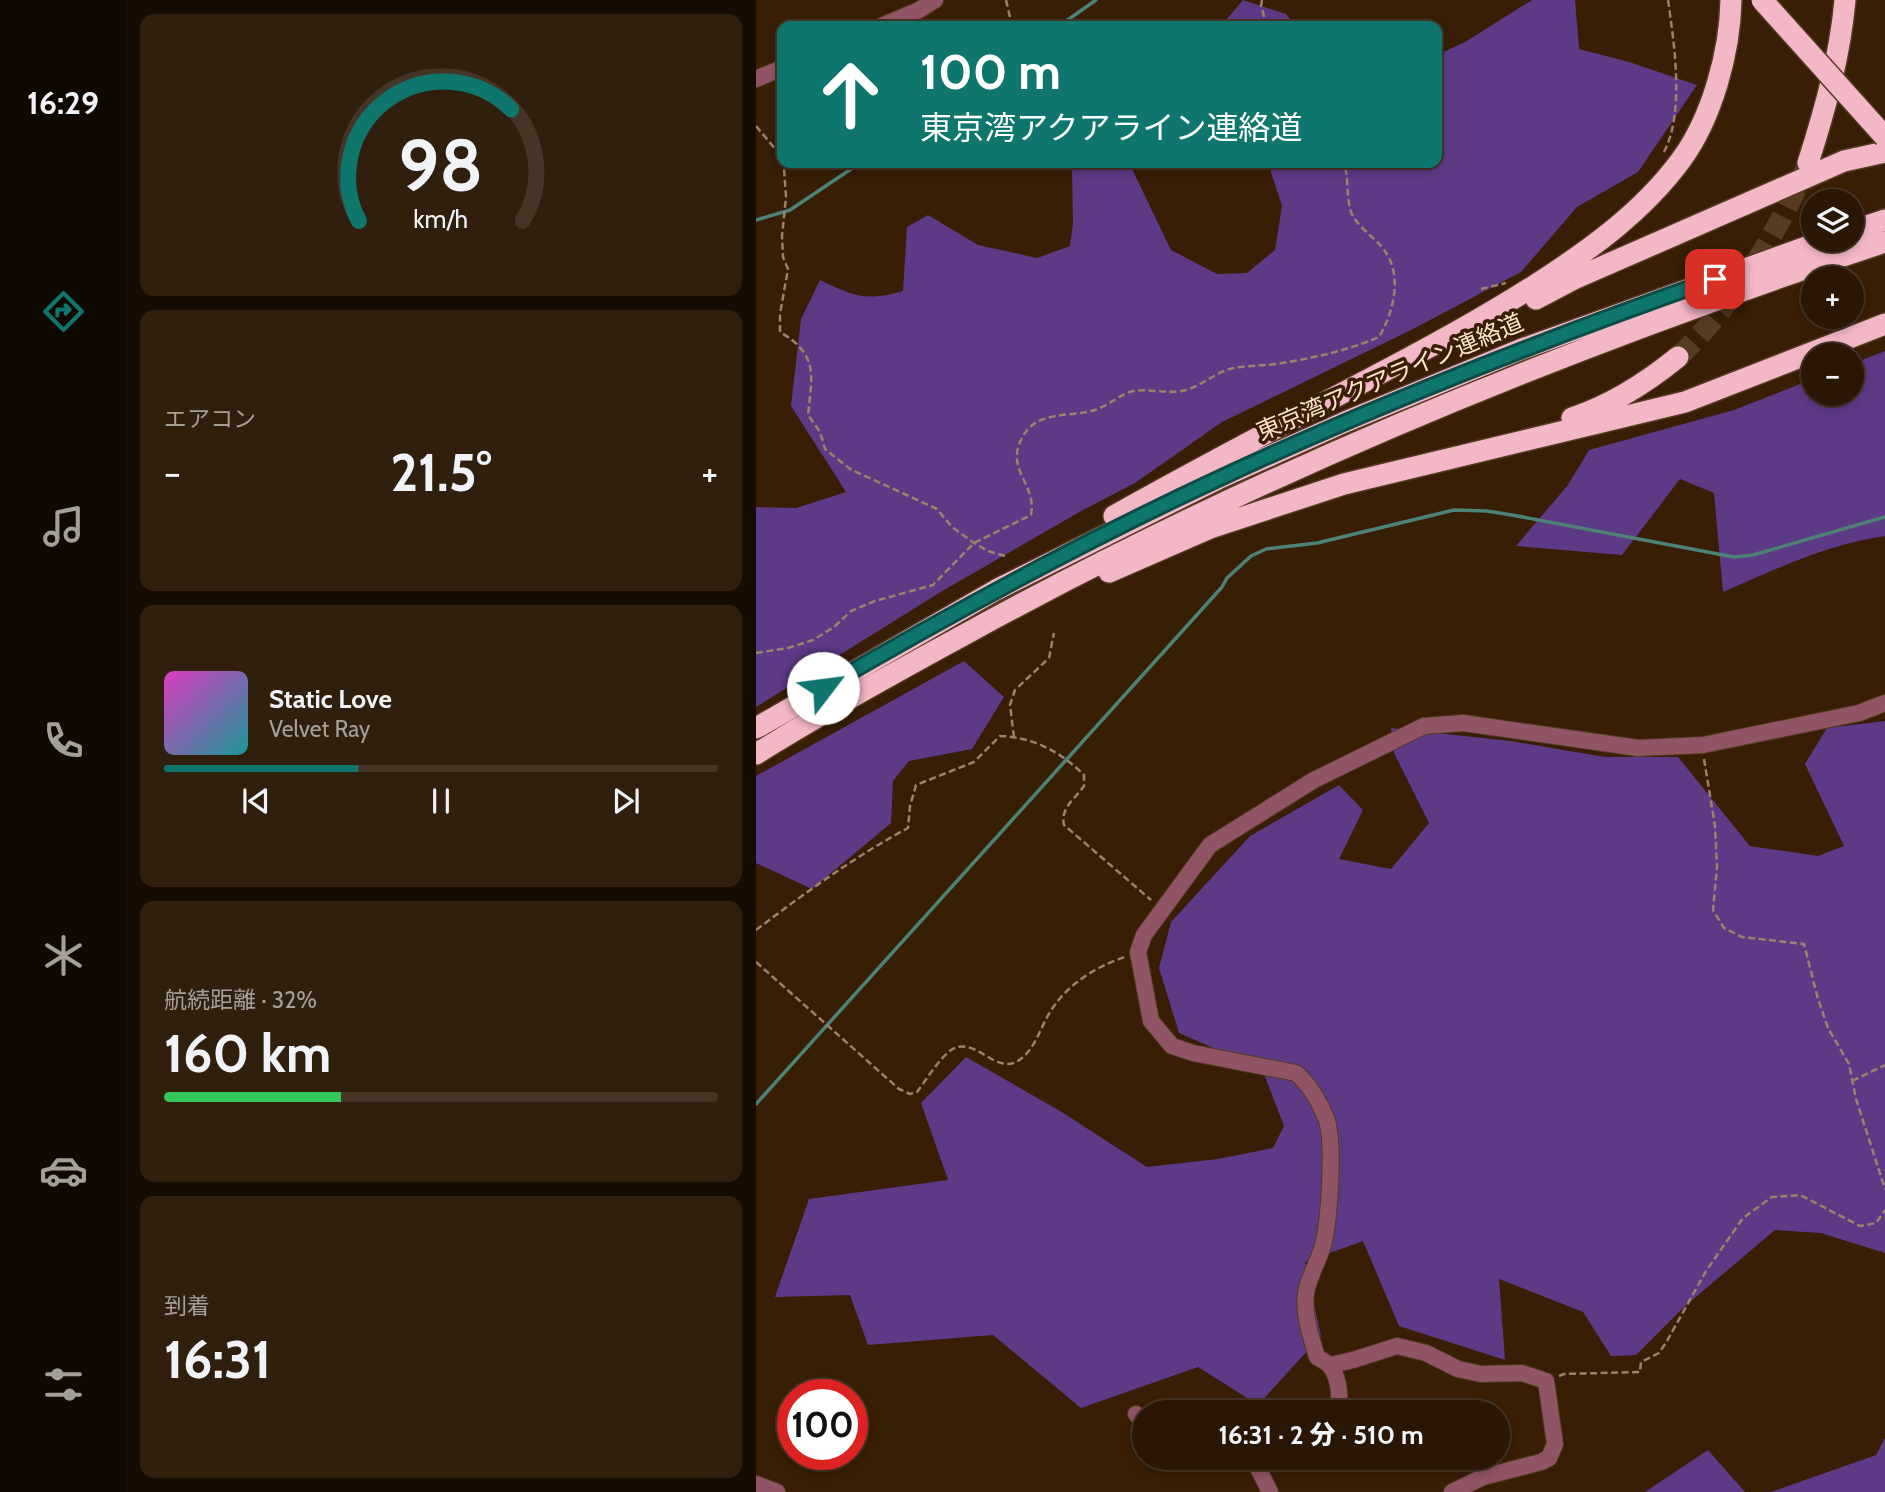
<!DOCTYPE html>
<html lang="ja">
<meta charset="utf-8">
<style>
:root{--surface:#291604;--page:#311f0e;--text:#f1f3f6;--muted:#a59f9a;--line:#453526;--accent:#0f766e}
body{margin:0;font-family:Cabin,"Noto Sans JP",sans-serif;background:var(--page);color:var(--text);height:100vh;display:flex;flex-direction:column;font-size:26px;white-space:nowrap}
*{box-sizing:border-box;margin:0}
p{font-size:23px;color:var(--muted)}
.icon{flex:none;width:38px;height:38px;fill:none;stroke:currentColor;stroke-width:2;stroke-linecap:round;stroke-linejoin:round}
.map{position:relative;flex:1;overflow:hidden}
.sheet{display:flex;flex-direction:column;gap:14px;padding:14px;background:#170c02;width:630px}
.sheet>*{flex:none}
.top-card{position:absolute;left:21px;top:21px;width:665px;height:147px;border-radius:14px;box-shadow:0 4px 10px #0003,0 0 0 2px var(--line);background:#0f766e;color:#fff;overflow:hidden}
.fabs{position:absolute;left:1045px;top:189px;display:grid;gap:14px}
.fabs a{display:grid;place-items:center;width:63px;height:63px;border-radius:50%;background:var(--surface);box-shadow:0 4px 10px #0003,0 0 0 2px var(--line);font-size:35px}
.speed{position:absolute;left:21px;top:1379px;display:flex;gap:14px;font-size:35px;font-weight:700;text-align:center}
.speed>*{display:grid;place-content:center;width:91px;height:91px;border-radius:50%;background:var(--surface);box-shadow:0 4px 10px #0003,0 0 0 2px var(--line);line-height:1}
.speed .limit{border:10px solid #d22;background:#fff;color:#111}
.pin{position:absolute;display:grid;place-items:center;width:60px;height:60px;color:#fff;margin:-30px;border-radius:14px;box-shadow:0 4px 10px #0006}
.me{position:absolute;width:77px;margin:-38px;rotate:60deg;stroke-linejoin:round;filter:drop-shadow(0 0 5px #0008)}
.turn{display:flex;align-items:center;gap:24px;height:147px;padding:0 28px;font-size:32px}
.turn .icon{width:91px;height:91px;stroke-width:2.5}
.turn b{display:block;font-size:49px;line-height:60px}
.big{font-size:52px;font-weight:800;line-height:1.1}
.sheet .tile{flex:1;display:flex;flex-direction:column;justify-content:center;gap:10px;min-width:0;padding:0 24px;border-radius:14px;background:var(--page)}
.sheet .dial{align-items:center;gap:0}
.dial svg{height:182px;overflow:visible;fill:none;stroke:var(--line);stroke-width:7;stroke-linecap:round;text-anchor:middle}
.dial text{fill:var(--text);stroke:none}
.song{display:flex;align-items:center;gap:21px}
.cover{width:84px;height:84px;border-radius:10px;background:linear-gradient(135deg,hsl(310 70% 55%),hsl(180 70% 35%))}
.played{height:7px;border-radius:4px;background:linear-gradient(90deg,var(--accent) 35%,var(--line) 35%)}
.keys{display:flex;justify-content:space-around;direction:ltr}
.heat{display:flex;justify-content:space-between;align-items:center;font-size:38px;direction:ltr}
.charge{height:10px;border-radius:5px;background:linear-gradient(90deg,#34c759 32%,var(--line) 0)}
.trip{position:absolute;left:376px;top:1400px;width:378px;height:70px;border-radius:35px;background:var(--surface);box-shadow:0 4px 10px #0003,0 0 0 2px var(--line);font-weight:800;line-height:70px;text-align:center}
main{display:flex;flex:1;min-height:0}
.tab-bar{display:flex;flex-direction:column;width:126px;justify-content:space-around;align-items:center;background:#100902;color:var(--muted)}
.tab-bar .icon{width:49px;height:49px}
.tab-bar .selected{color:var(--accent)}
.tab-bar b{font-size:32px;color:var(--text)}
.map>svg:first-child{display:block}
.forest{fill:#5d3a86}
.lines{fill:none;stroke-linecap:round;stroke-linejoin:round}
.stream{stroke:#4d8376;stroke-width:3.5}
.highway-tunnel{stroke:#553c23;stroke-width:21;stroke-dasharray:21 10;stroke-linecap:butt}
.street-casing{stroke:#533a21;stroke-width:18}
.highway-casing{stroke:#533a21;stroke-width:24}
.path{stroke:#9d826a;stroke-width:2.5;stroke-dasharray:7 3.5;stroke-linecap:butt}
.street{stroke:#915465;stroke-width:16}
.highway{stroke:#f4b7c6;stroke-width:21}
.highway-bridge-casing{stroke:#533a21;stroke-width:24;stroke-linecap:butt}
.highway-bridge{stroke:#f4b7c6;stroke-width:21}
.route-casing{stroke:#0a4d48;stroke-width:18}
.route{stroke:#0f766e;stroke-width:12}
.labels{text-anchor:middle;stroke-width:7;stroke-linejoin:round;paint-order:stroke}
.street-label{font-size:24px;fill:#ffe3cb;stroke:#371e05}
</style>
<main>
<nav class="tab-bar">
<b>16:29</b>
<svg class="icon selected" aria-label="directions" viewBox="0 0 24 24"><path d="M12 3l9 9-9 9-9-9zM9 14v-3h6M13 9l2 2-2 2"/></svg>
<svg class="icon" aria-label="music" viewBox="0 0 24 24"><path d="M9 18V5l10-2v13"/><circle cx="6" cy="18" r="3"/><circle cx="16" cy="16" r="3"/></svg>
<svg class="icon" aria-label="phone" viewBox="0 0 24 24"><path d="M5 4h4l2 5-3 2q2 4 5 5l2-3 5 2v4C11 20 4 13 5 4z"/></svg>
<svg class="icon" aria-label="climate" viewBox="0 0 24 24"><path d="M12 3v18M4 7l16 10M4 17L20 7"/></svg>
<svg class="icon" aria-label="car" viewBox="0 0 24 24"><path d="M5 17H2v-5l4-1 3-4h7l3 4 3 1v5h-3M9 17h6M6 11h13"/><circle cx="7" cy="17" r="2"/><circle cx="17" cy="17" r="2"/></svg>
<svg class="icon" aria-label="filters" viewBox="0 0 24 24"><path d="M4 7h16M4 17h16"/><circle cx="9" cy="7" r="2"/><circle cx="15" cy="17" r="2"/></svg>
</nav>
<section class="sheet">
<div class="tile dial"><svg viewBox="0 0 100 80">
<path d="M14 69A42 42 0 1 1 86 69"/>
<path d="M14 69A42 42 0 0 1 81 20" stroke="#0f766e"/>
<text x="50" y="56" font-size="32" font-weight="700">98</text>
<text x="50" y="72" font-size="11">km/h</text>
</svg></div>
<div class="tile"><p>エアコン</p>
<div class="heat"><a>−</a><b class="big">21.5°</b><a>+</a></div>
</div>
<div class="tile">
<div class="song"><i class="cover"></i><div><b>Static Love</b><p>Velvet Ray</p></div></div>
<div class="played"></div>
<div class="keys"><svg class="icon" aria-label="previous" viewBox="0 0 24 24"><path d="M18 5L8 12l10 7zM5 5v14"/></svg><svg class="icon" aria-label="pause" viewBox="0 0 24 24"><path d="M8 5v14M16 5v14"/></svg><svg class="icon" aria-label="next" viewBox="0 0 24 24"><path d="M6 5l10 7-10 7zM19 5v14"/></svg></div>
</div>
<div class="tile"><p>航続距離 · 32%</p><b class="big">160 km</b><div class="charge"></div></div>
<div class="tile"><p>到着</p><b class="big">16:31</b></div>
</section>
<div class="map">
<svg width="1129" height="1492" viewBox="0 0 1129 1492">
<rect width="100%" height="100%" fill="#371e05"/>
<path class="forest" d="M487 0 530 14 540 26H465Z
M776 0H819L823 49 873 62 941 85 882 172 821 207 765 272 657 329 466 422 379 483 327 510 188 590 0 707V507L40 508 90 492 35 406 45 319 64 280C98 296 109 302 147 291L151 227 172 215 222 245 281 258 314 246 317 223 316 167 319 163H368L377 171 415 250 461 274 491 273 519 250 526 206 512 163H681V55L709 42Z
M1129 351V536C1072 544 1020 569 967 592L958 493 924 479 866 555 760 546 812 485 833 450 978 410 1057 379V394H1096V364Z
M208 661 248 697 216 749 153 761 137 781 135 823 56 889 0 863V776Z
M1129 721V1253L1065 1233 1019 1230 928 1307 880 1355 855 1356 827 1312 743 1279 749 1360 643 1326 607 1241 549 1262 565 1336 502 1405 442 1367 325 1408 237 1335 112 1345 94 1295 19 1297 53 1199 192 1180 165 1103 210 1057 304 1111 391 1167 462 1159 517 1148 528 1126 506 1069 423 1033 403 968 415 922 494 836 583 785 607 810 583 859 635 869 673 823 638 753 635 728 754 741 849 757H922L994 846 1062 856 1088 846 1049 764 1071 728Z
M1129 1438V1492H1015L1120 1455Z
M952 1450 989 1492H889Z"/>
<g class="lines">
<path class="stream" d="M303 26 340 0
M0 220 34 210 104 163
M0 1104 466 587 471 578 495 556 510 549 561 543 698 510 731 511 756 515 978 557 997 555 1129 517"/>
<path class="highway-tunnel" d="M922 357C978 305 1019 237 1050 168"/>
<g class="street-casing">
<path id="street" d="M125 26 163 10 179 0
M0 79 26 68
M575 1365 597 1360 641 1346 670 1353 702 1369 725 1374 766 1373 790 1381 799 1444 793 1458 785 1462 727 1477 696 1492
M580 1412C586 1400 583 1379 575 1367 572 1363 566 1360 561 1357 555 1337 547 1314 550 1293 553 1275 564 1259 568 1242 573 1217 579 1140 570 1118 563 1101 554 1085 540 1073L437 1053 416 1046 395 1021 382 952 388 935 454 845 558 780 668 726 707 723 882 748 947 745 1103 713 1129 703
M380 1414 388 1422
M458 1458H459
M497 1458 514 1492
M0 1484 21 1492"/>
</g>
<g class="highway-casing">
<path id="highway" d="M1052 163C1069 110 1084 56 1089 0
M1096 231 1129 220
M780 299 818 279 1088 161 1129 152
M816 418C856 405 890 383 922 357
M358 516C436 472 516 430 596 388 658 356 718 324 776 287 831 252 886 213 925 160 956 118 974 52 975 0
M353 572 454 528 588 484 929 402 1129 324
M0 728 240 590 462 479 589 422 766 349 1070 240
M0 754C67 712 136 674 206 636 500 474 810 347 1129 242"/>
</g>
<path class="path" d="M250 0 256 26
M506 0 505 6 511 26
M0 126 21 151 28 168 30 197 26 236 27 257 32 269 24 314V332C63 355 56 375 52 415L64 432 69 449 94 469 181 509 196 527 218 543 232 551 249 556
M908 152C929 112 918 43 912 0
M725 289 750 283
M0 653 32 648 57 640 78 627 95 611 119 601 177 585 218 543 275 515C281 484 250 471 265 440 279 409 312 418 339 410 352 406 364 394 377 391 395 388 412 395 430 390 447 385 461 371 478 368 494 365 510 366 526 363 558 358 593 350 623 337 639 310 648 270 624 245 615 235 600 225 595 212 590 196 593 178 588 163
M258 737 254 705 259 690 293 658 298 633
M948 759 959 826 961 867 957 910 968 928 986 937 1048 944 1062 999 1072 1028 1093 1064 1100 1099 1129 1189
M0 930C49 893 98 857 152 828L154 806 160 785 218 762 244 736C277 737 305 752 328 775V786C319 799 304 808 308 825L395 900
M0 962 143 1089 154 1094 161 1092C171 1079 182 1060 195 1050 218 1035 238 1073 260 1062 280 1051 284 1026 296 1009 312 984 341 966 369 957
M1096 1081 1129 1065
M803 1376 808 1374 884 1372 885 1362 903 1353 911 1341 950 1271 987 1218 1016 1197 1044 1195 1104 1226 1120 1223 1129 1210"/>
<use href="#street" class="street"/>
<use href="#highway" class="highway"/>
<g class="highway-bridge-casing">
<path id="highway-bridge" d="M1006 0 1129 137"/>
</g>
<use href="#highway-bridge" class="highway-bridge"/>
</g>
<g class="lines">
<g class="route-casing">
<path id="route" d="M67 688C196 613 328 541 464 478 625 403 791 338 959 279"/>
</g>
<use href="#route" class="route"/>
</g>
<g class="labels">
<g class="street-label">
<text transform="translate(634 377) rotate(-23)" y="8">東京湾アクアライン連絡道</text>
</g>
</g>
</svg>
<div class="fabs">
<a><svg class="icon" aria-label="layers" viewBox="0 0 24 24"><path d="M12 4l9 5-9 5-9-5zM3 14l9 5 9-5"/></svg></a>
<a>+</a>
<a>−</a>
</div>
<div class="speed"><div class="limit">100</div></div>
<div class="pin" style="left:959px;top:279px;background:#d93025"><svg class="icon" aria-label="arrive" viewBox="0 0 24 24"><path d="M6 21V4h12l-3 4 3 4H6"/></svg></div>
<svg class="me" style="left:67px;top:688px" viewBox="-20 -20 40 40"><circle r="19" fill="#fff"/><path d="M0-13L10 11 0 6-10 11z" fill="#0f766e"/></svg>
<div class="trip">16:31 · 2 分 · 510 m</div>
<div class="top-card">
<div class="turn"><svg class="icon" aria-label="ahead" viewBox="0 0 24 24"><path d="M12 20V5M6 11l6-6 6 6"/></svg><div><b>100 m</b>東京湾アクアライン連絡道</div></div>
</div>
</div>
</main>
